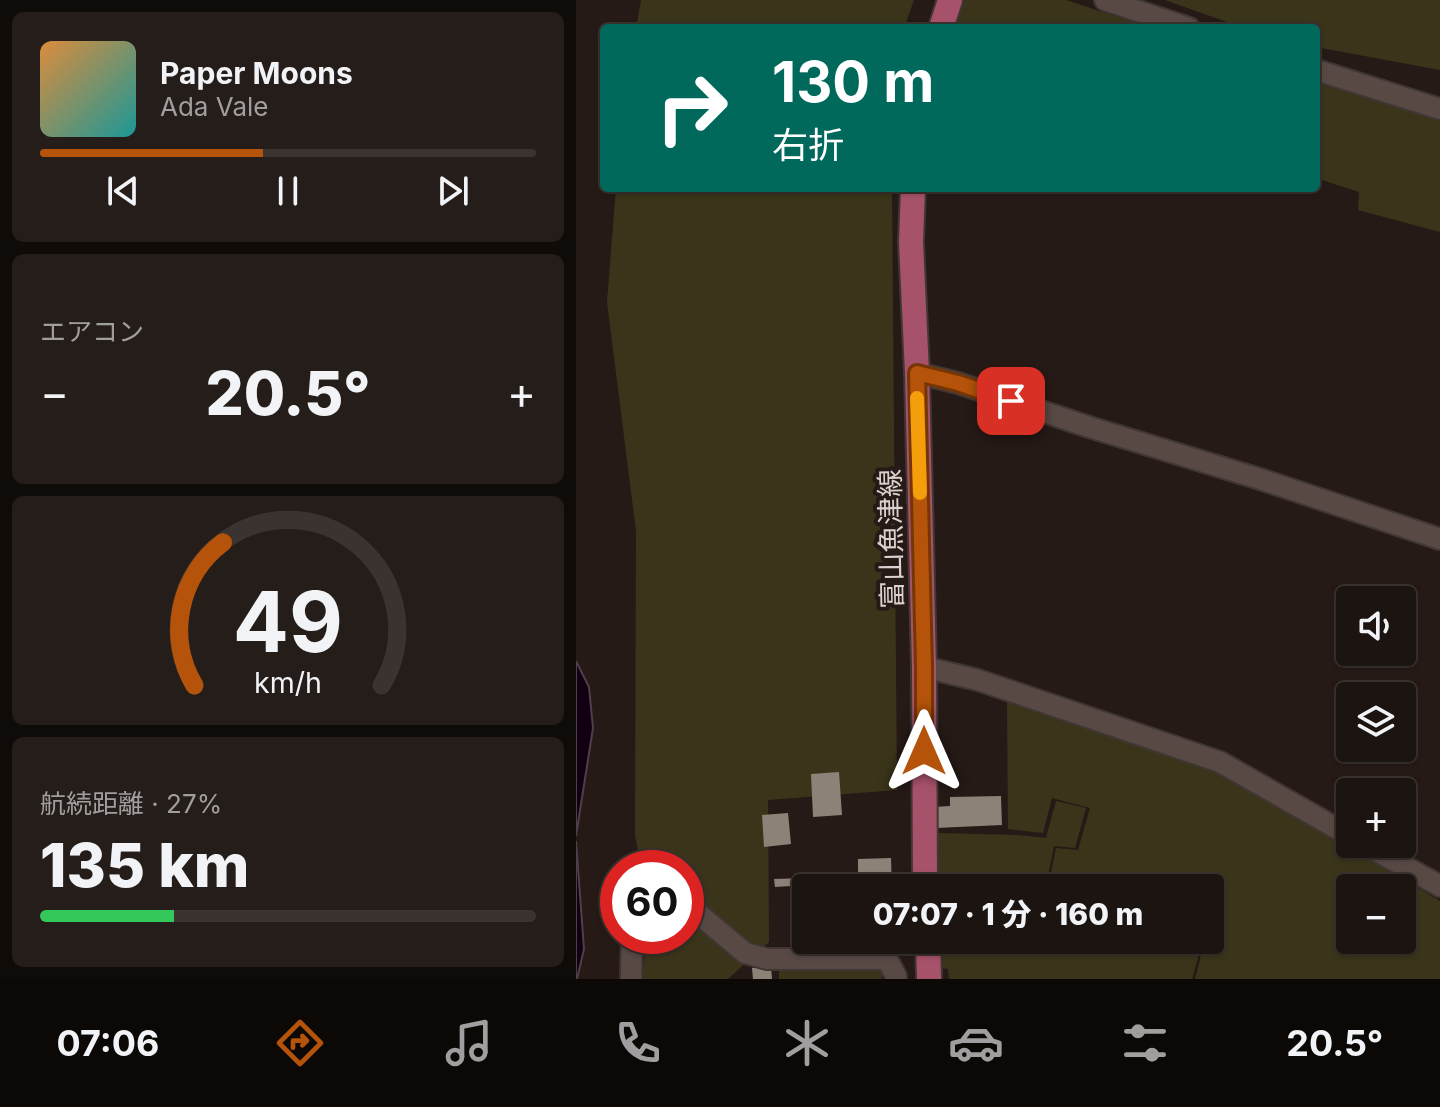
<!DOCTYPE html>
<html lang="ja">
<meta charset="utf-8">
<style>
:root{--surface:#1c1410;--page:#251d19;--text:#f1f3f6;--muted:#a09e9f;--line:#3a3330;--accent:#b45309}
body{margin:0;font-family:Inter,"Noto Sans JP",sans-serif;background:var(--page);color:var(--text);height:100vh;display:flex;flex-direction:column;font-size:30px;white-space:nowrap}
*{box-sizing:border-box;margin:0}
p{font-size:26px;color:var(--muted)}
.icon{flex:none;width:44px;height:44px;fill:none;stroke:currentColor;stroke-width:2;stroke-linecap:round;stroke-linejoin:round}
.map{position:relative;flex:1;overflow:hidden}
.details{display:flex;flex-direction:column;gap:12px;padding:12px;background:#0f0b09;width:576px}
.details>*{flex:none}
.guide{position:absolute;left:24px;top:24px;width:720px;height:168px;border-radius:8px;box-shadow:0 2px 6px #0004,0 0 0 2px var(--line);background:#00695c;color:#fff;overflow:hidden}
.tools{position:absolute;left:760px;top:586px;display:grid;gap:16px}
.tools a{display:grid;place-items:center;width:80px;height:80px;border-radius:8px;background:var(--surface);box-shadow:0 2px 6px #0004,0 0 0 2px var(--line);font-size:40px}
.speed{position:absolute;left:24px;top:850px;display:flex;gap:16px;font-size:40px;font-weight:700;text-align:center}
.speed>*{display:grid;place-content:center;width:104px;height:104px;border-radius:50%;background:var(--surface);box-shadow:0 2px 6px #0004,0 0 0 2px var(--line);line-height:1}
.speed .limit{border:12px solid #d22;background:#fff;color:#111}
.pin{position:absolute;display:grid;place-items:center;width:68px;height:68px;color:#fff;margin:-34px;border-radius:16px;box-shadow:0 4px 12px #0006}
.me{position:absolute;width:88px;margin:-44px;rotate:0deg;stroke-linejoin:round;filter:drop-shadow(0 0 6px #0008)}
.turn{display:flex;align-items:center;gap:28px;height:168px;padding:0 40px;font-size:36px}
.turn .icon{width:104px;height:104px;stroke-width:2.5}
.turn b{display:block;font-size:56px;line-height:68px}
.big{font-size:60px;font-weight:800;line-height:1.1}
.details .card{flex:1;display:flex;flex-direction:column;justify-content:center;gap:12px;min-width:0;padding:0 28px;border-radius:12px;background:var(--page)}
.details .dial{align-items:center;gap:0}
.dial svg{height:208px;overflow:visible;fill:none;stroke:var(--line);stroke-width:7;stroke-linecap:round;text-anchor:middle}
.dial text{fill:var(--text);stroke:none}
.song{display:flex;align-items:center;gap:24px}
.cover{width:96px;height:96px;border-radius:12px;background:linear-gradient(135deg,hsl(30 70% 55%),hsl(180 70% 35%))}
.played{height:8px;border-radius:4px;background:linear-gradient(90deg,var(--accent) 45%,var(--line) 45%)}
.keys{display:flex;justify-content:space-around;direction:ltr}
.heat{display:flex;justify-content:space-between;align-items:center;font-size:44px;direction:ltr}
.charge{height:12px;border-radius:6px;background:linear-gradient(90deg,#34c759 27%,var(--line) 0)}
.trip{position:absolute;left:216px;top:874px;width:432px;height:80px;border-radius:8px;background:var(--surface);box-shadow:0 2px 6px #0004,0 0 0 2px var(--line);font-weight:800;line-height:80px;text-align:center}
.dock{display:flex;height:128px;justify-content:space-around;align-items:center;background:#0b0806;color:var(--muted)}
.dock .icon{width:56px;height:56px}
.dock .active{color:var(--accent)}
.dock b{font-size:36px;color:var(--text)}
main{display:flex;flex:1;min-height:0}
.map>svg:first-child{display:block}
.green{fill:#3a351a;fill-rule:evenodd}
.water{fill:#120012;stroke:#4e3f4b;stroke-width:2}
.building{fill:#8d8277}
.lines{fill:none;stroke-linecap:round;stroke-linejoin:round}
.minor-casing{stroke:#403634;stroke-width:24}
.major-casing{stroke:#403634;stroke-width:28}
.minor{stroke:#584945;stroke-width:20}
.major{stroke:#a7526b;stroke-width:24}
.route-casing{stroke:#753606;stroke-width:20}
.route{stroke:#b45309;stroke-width:14}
.slow{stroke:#f59e0b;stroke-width:14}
.labels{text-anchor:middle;stroke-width:8;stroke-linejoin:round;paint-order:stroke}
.street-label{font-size:28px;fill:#dbd1cf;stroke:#261a16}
</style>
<main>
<section class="details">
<div class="card">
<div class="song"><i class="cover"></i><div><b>Paper Moons</b><p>Ada Vale</p></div></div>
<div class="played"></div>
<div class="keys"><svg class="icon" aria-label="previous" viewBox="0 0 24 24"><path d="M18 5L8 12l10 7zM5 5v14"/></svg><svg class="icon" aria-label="pause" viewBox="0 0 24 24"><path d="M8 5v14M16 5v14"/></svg><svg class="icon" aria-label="next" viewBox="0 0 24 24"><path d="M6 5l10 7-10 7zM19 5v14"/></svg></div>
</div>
<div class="card"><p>エアコン</p>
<div class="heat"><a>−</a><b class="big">20.5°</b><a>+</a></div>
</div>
<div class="card dial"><svg viewBox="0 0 100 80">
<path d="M14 69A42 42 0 1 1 86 69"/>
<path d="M14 69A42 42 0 0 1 25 14" stroke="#b45309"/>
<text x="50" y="56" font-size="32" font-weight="700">49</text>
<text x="50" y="72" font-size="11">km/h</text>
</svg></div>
<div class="card"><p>航続距離 · 27%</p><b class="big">135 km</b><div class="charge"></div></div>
</section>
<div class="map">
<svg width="864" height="979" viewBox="0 0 864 979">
<rect width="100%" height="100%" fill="#261a16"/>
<path class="green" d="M65 0H338L328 28H60Z
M387 0H490L575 28H378Z
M589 0H864V70L740 47V28H668Z
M740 81 864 119V232L782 210 783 192 740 178Z
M40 188H316L321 790 192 800 193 942 152 979H66L71 936H110V868H65L59 835 60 531 31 302Z
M431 699 642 772 763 840 864 901V979H619L629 940H634V888H479L475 873 480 848 502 850 514 808 476 798 467 833 432 829ZM774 888H826V940H774Z
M480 801 510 808 499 848 478 846 472 875 476 888H360L361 833 441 835 470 838Z
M361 940H627L616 979H373L372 969 362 968Z
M306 967V979H203V969Z"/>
<path class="water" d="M0 661 13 687 17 728 0 836Z
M0 841 8 949 1 979H0Z"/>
<path class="building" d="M263 772 266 815 237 817 235 774Z
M425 796 426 825 360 828 358 807 374 806V797Z
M212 813 215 844 188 847 186 815Z
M315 858 316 888H282V859Z
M231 878 232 885 199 887 198 879Z
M195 966 196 979H177L176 968Z"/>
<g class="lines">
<g class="minor-casing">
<path id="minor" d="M529 0 613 28
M740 70 864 109
M341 373 382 383 513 427 684 479 864 539
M348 667 402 680 644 762 774 836
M788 844 864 886
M110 912 124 915 169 953 191 959H311L320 976V979
M55 979 56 936"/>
</g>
<g class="major-casing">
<path id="major" d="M365 28 374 0
M337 188 335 242 341 373 348 667 349 888
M352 940 353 979"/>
</g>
<use href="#minor" class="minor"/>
<use href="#major" class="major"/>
</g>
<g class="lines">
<g class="route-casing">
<path id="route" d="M348 751V667L341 373 382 383 435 401"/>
</g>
<use href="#route" class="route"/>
<path class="slow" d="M341 398 344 493"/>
</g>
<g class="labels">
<g class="street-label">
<text transform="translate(315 539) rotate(-91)" y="10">富山魚津線</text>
</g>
</g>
</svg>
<div class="tools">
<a><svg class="icon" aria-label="sound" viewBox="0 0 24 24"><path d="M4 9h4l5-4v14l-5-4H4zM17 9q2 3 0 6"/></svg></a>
<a><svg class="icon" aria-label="layers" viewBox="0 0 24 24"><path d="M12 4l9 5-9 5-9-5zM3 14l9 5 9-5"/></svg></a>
<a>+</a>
<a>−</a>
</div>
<div class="speed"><div class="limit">60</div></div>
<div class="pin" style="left:435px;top:401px;background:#d93025"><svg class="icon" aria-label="arrive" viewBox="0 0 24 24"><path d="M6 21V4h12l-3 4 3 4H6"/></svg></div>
<svg class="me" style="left:348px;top:751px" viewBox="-20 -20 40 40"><path d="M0-17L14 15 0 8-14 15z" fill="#b45309" stroke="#fff" stroke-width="4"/></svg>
<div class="trip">07:07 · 1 分 · 160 m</div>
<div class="guide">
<div class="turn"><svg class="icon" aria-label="right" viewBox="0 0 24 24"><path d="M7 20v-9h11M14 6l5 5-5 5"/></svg><div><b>130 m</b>右折</div></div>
</div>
</div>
</main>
<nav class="dock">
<b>07:06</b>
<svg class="icon active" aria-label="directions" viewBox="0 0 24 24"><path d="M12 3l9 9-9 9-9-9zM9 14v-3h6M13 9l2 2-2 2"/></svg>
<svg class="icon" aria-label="music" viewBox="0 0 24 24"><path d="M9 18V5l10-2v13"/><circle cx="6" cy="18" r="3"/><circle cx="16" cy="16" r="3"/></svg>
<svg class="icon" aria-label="phone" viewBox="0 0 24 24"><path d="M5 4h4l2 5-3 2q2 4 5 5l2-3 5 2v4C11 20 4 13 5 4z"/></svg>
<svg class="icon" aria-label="climate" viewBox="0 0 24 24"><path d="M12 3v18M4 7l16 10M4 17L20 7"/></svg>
<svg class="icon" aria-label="car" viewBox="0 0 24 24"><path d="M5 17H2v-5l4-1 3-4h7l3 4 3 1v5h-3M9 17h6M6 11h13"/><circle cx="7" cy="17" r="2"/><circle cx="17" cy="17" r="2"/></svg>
<svg class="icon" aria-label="filters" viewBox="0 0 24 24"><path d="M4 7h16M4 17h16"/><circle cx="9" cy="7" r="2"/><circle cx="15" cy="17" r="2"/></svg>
<b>20.5°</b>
</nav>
